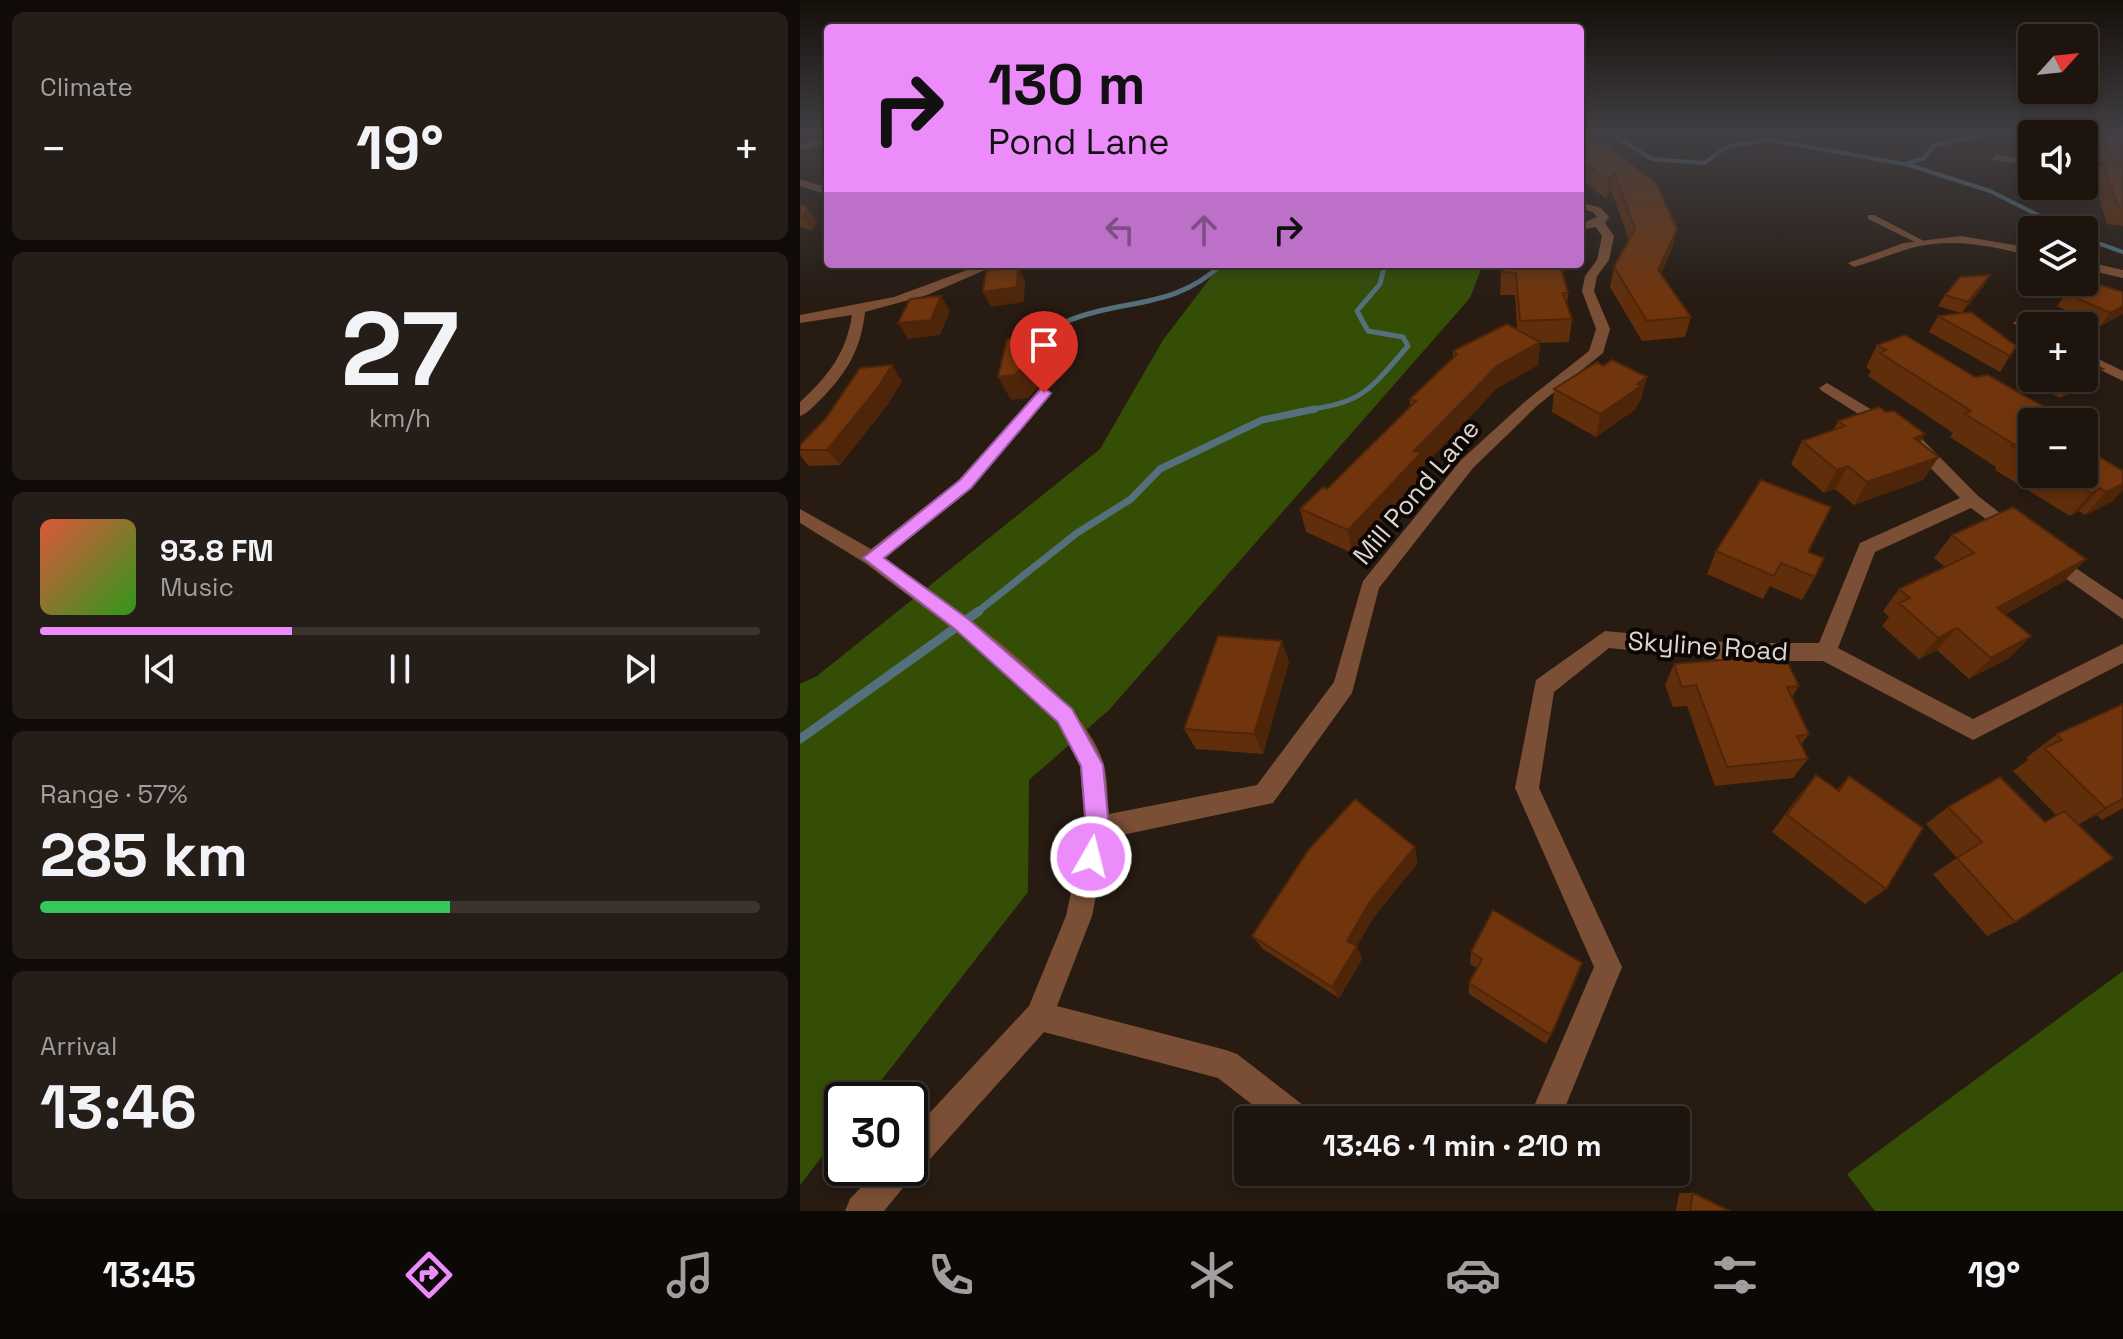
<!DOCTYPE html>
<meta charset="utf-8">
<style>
:root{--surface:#1d140e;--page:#251d17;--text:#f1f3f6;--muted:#a09e9e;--line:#3b332e;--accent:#ec8cfa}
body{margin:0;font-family:"Space Grotesk",sans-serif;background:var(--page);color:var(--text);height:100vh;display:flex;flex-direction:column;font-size:30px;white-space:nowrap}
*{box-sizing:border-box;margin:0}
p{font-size:26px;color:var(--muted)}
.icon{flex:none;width:44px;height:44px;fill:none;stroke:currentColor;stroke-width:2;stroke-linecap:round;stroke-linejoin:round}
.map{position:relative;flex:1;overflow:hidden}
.details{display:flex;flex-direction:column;gap:12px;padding:12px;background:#100b08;width:800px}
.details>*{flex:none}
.guide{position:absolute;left:24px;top:24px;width:760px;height:244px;border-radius:8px;box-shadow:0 4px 12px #0003,0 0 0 2px var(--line);background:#ec8cfa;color:#111;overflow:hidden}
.needle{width:52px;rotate:63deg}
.tools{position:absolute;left:1218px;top:24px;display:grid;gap:16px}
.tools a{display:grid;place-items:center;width:80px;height:80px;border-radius:8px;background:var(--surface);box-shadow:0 4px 12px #0003,0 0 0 2px var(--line);font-size:40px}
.speed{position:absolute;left:24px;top:1082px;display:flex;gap:16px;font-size:40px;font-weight:700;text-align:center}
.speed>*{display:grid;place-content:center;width:104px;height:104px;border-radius:50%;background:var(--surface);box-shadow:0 4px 12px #0003,0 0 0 2px var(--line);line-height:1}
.speed .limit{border:4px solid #111;border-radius:12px;background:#fff;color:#111}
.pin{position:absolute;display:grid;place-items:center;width:68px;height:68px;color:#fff;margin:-82px -34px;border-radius:50% 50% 50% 0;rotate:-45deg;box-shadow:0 0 8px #0007}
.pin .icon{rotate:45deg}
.me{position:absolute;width:88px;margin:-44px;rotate:8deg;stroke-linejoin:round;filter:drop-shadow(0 0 6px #0008)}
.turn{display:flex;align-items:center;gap:28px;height:168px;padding:0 32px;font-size:36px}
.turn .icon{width:104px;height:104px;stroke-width:2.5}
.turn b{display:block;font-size:56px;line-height:68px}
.lanes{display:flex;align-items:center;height:76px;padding:0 32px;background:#0003;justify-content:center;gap:40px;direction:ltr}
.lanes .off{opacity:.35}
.big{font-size:60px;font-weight:700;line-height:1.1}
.details .tile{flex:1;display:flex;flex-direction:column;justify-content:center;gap:12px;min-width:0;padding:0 28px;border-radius:12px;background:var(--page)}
.details .dial{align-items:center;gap:0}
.dial b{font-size:104px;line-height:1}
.song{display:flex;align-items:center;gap:24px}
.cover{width:96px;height:96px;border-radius:12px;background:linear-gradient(135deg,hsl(10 70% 55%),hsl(110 70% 35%))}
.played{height:8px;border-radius:4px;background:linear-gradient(90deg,var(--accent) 35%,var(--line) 35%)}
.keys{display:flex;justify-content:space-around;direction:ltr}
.heat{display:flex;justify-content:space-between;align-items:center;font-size:44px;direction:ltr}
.charge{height:12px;border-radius:6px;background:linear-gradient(90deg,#34c759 57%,var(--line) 0)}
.trip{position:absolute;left:434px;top:1106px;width:456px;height:80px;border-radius:8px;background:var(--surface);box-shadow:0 4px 12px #0003,0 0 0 2px var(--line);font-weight:700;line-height:80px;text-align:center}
.tab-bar{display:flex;height:128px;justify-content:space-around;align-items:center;background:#0c0806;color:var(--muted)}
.tab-bar .icon{width:56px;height:56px}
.tab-bar .current{color:var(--accent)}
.tab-bar b{font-size:36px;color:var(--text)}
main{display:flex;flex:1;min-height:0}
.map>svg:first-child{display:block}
.forest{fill:#344e05}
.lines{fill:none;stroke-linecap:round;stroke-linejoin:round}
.stream-far3{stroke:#54707d;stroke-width:4}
.stream-far2{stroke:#54707d;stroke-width:5}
.stream-far1{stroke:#54707d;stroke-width:7}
.stream{stroke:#54707d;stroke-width:9}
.lane{fill:#7b4f35;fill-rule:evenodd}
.street{fill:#7b4f35;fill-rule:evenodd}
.wall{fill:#612e0b}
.shaded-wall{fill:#4f2509}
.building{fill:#71350d;stroke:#4f2509;stroke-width:2}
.route{fill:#ec8cfa;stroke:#995ba2;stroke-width:2}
.labels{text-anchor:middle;stroke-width:8;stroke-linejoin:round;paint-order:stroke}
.street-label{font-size:26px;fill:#ded5cf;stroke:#0c0704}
</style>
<main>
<section class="details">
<div class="tile"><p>Climate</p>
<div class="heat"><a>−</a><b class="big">19°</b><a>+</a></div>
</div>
<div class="tile dial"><b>27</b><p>km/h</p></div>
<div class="tile">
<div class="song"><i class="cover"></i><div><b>93.8 FM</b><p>Music</p></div></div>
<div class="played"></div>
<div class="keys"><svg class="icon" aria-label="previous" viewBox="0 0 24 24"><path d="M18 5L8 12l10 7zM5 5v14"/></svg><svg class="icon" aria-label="pause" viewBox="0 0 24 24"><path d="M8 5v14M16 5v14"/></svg><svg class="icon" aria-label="next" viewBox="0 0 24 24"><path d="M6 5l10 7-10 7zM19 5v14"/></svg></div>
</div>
<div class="tile"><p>Range · 57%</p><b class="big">285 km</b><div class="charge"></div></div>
<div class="tile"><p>Arrival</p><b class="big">13:46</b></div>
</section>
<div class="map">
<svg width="1323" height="1211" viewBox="0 0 1323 1211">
<rect width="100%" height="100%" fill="#271b12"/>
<path class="forest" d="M421 264H683L670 298 309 710 229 780 228 892 66 1100H42V1131L0 1185V684L17 676 300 449 363 340Z
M1323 971V1211H1075L1047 1174Z"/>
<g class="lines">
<path class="stream-far3" d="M809 132 852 159 904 163 928 146 970 140 1105 164 1124 158 1133 146 1193 133
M1106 164 1190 191 1268 230
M1284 238 1323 252"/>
<path class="stream-far2" d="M265 322C322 298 374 310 422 264
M499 411C563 403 567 393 608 346L603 337 568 331 557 311 580 284 585 264"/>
<path class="stream-far1" d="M176 613 277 533 331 499 360 469 462 420 515 409"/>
<path class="stream" d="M0 739 179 611"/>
<path class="lane" d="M1284 155 1305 169V173H1299L1284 160Z
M1068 215H1074L1124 241 1117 243 1068 219Z"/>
<path class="street" d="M28 137V143L0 150V144Z
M1196 155 1232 159V165L1192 160Z
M1284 166 1323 171V177L1284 172Z
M0 179 28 188V195L0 186Z
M780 202 801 208 809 217 805 223 814 236 809 260 797 276 794 291 810 329 803 353 738 405 673 468 579 588 552 693 473 803 308 838 292 916 257 1006 426 1050 437 1054 508 1109 513 1120H472L418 1078 244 1032 121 1169 116 1172 84 1211H45L50 1199 79 1168H110V1134L229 1006 266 916 285 828 280 766 257 723 170 642 65 563 0 523V509L71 549 159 480 239 390H249V396L171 488 85 558C145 601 285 694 304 765 308 780 307 798 309 814L457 785 534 682 563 581 661 460 728 399 789 351 796 329 782 291 785 276 797 260 802 236 796 227 780 230V224L797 217 793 212 780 208Z
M1161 236 1232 248V256C1195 247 1158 238 1120 246 1097 251 1076 261 1054 267L1048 263 1104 243Z
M1284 261 1323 270V278L1284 269Z
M183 264H199L127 295 65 312C61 350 46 374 20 400 13 407 8 413 0 416V402C28 376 46 354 52 315L0 323V315L94 297Z
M1220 319 1237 326H1232V333L1213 323Z
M1284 352 1323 371V381L1284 362Z
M1027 383 1094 423 1096 426 1088 431 1082 429 1022 391 1019 388Z
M1116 438 1122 439 1178 496 1222 530 1219 535H1207L1171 508 1075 552 1038 648 1173 719 1323 644V663L1173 740 1023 661H935L809 648 754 692 739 788 822 967 760 1120H728L794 967 715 788 736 680 805 631 935 643H1019L1060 543 1160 498 1110 447 1108 443Z
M1252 552 1323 600V619L1245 564 1243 559Z"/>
</g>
<path class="wall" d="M1230 132H1317L1323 143V226L1307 224 1294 180 1304 164H1306L1302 163 1292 137 1284 136V134H1232V178L1215 176 1217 166 1223 155H1220L1222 148 1227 137H1229Z
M780 134 803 146V143L877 229 872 248 861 274 891 317 885 337 842 341 810 287 814 267 829 240 811 190 806 199 784 181 780 179Z
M0 203 17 222 12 231 0 226Z
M707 264H769L763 275 768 293 767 304 772 319 769 342 740 343 738 365 696 389 622 468V477L552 553 506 532 500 509 527 489 610 407V399L653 358V351L717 329 715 295H700L701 272Z
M1190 275 1183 287 1162 313 1216 346 1200 372 1129 332 1138 316 1160 313 1138 306 1145 295Z
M1266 293 1323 314 1300 326 1257 306Z
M1077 345 1175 377 1248 409 1244 413 1232 422V474H1284V436L1294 443 1288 450 1313 501 1285 515 1279 511 1270 516 1195 470 1196 467 1150 437 1153 433 1068 376 1071 371 1066 367Z
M803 366 841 400 838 403 836 409 796 437 752 412 754 389Z
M1303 369 1290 384 1260 398 1236 385 1241 378H1284Z
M102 381 88 404 40 465 9 466 0 455V445Z
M1086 412 1125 434 1120 443 1123 480 1054 505 1035 489 1024 493 991 464 1002 441 1034 429 1038 421Z
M1152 535 1286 559 1263 582 1204 615 1231 636 1209 658 1169 679 1137 650 1119 659 1082 626 1089 617 1083 611 1099 589 1145 567 1134 558Z
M916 551 1008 552 1015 577 1002 600 970 586 963 599 907 574Z
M489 662 463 754 396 749 384 729Z
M874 664 999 686 992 697 1009 734 1001 745 1008 759 993 778 915 786 887 706 873 707 865 685Z
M1323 704V808L1302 820 1297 815 1278 825 1215 922 1187 936 1133 874 1157 858 1126 824 1148 807 1245 822 1257 816 1213 771 1228 760 1226 758 1257 734Z
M1016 775 1037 790 1049 776 1086 889 1065 904 972 832 1000 794Z
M615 847 617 864 573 918 557 946 562 959 539 998 463 949 452 936Z
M693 910 751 1035 746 1044 669 994V983L677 968 670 964 671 952Z
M879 1193H893L930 1211H876Z"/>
<path class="shaded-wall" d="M814 172 811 190 806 199 808 181Z
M8 208 17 222 12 231 2 217Z
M785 218 782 240 780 243V227Z
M877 229 872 248 854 290 858 270Z
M759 264H769L757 285Z
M218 266 225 281 224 302 191 307 183 292Z
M1190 275 1183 287 1161 314 1168 302Z
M141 296 150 311 140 335 108 339 98 323Z
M1323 306V314L1300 326 1310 313Z
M255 332 266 355 263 377 238 380 237 388 228 398 211 400 198 377 226 357Z
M740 342 738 365 696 389 622 468V477L552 553 548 530 614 451 697 366Z
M92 365 102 381 88 404 40 465 27 450Z
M1303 369 1290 384 1260 398 1271 383Z
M847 377 841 400 838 403 836 409 796 437 800 414Z
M1125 434 1111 457 1114 438Z
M1139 457 1123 480 1054 505 1067 482Z
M1048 466 1035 489 1024 493 1037 470Z
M1323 484V490L1313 501 1285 515 1306 492Z
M1300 488 1279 511 1270 516 1291 493Z
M1286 559 1263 582 1176 630 1197 608Z
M1157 628 1137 650 1119 659 1138 638Z
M1231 636 1209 658 1169 679 1191 658Z
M482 641 489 662 463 754 454 734Z
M1323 799 1297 815 1270 829 1305 808Z
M615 847 617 864 573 918 557 946 562 959 539 998 532 987 547 941 569 903Z"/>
<path class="building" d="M1234 132H1264V134H1233Z
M1301 132H1317L1323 143V155L1309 152Z
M780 134 805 148 803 143 856 183 877 229 858 270 891 317 847 321 814 267 835 229 814 172 808 181 786 163 780 160Z
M1227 137 1232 138V144L1226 143Z
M1223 155 1232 156V166L1221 164Z
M1318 162 1323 163V208L1318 207 1304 164 1319 166Z
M0 203 8 208 2 217 0 216Z
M780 218H785L780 227Z
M707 264H760L768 293H763L772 319 720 321 716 273 701 272Z
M218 266 217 287 183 292 186 271Z
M1190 275 1168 302 1145 295 1160 277Z
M1284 280 1323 292V306L1310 313 1266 293 1277 282H1284Z
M141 296 131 320 98 323 110 299Z
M1171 312 1216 346 1210 356 1138 316Z
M707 324 740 342 697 366 614 451 621 453 548 530 500 509 523 487 527 489 616 401 610 399 657 354 653 351Z
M255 332 252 354 226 357 224 365 215 375 198 377 207 339Z
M1105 335 1175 377 1188 375 1248 409 1242 411 1260 422H1232V458L1212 446 1215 445 1165 414 1171 411 1080 353 1086 350 1077 345Z
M1284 359 1303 369 1284 377Z
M812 360 847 377 837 384 841 386 800 414 754 389 797 362 803 366Z
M92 365 77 389 27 450H0V445L26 418 60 368Z
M1262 378H1282L1271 383Z
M1079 407 1086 412 1094 411 1125 434 1114 438 1139 457 1067 482 1048 466 1037 470 1002 441 1045 426 1038 421Z
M1284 436 1294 443 1284 448Z
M1284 448 1323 471V484L1306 492 1300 488 1291 493 1259 474H1284Z
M961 480 1031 507 1008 552 1024 558 1015 577 981 563 974 576 916 551Z
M1213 507 1286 559 1197 608 1231 636 1191 658 1157 628 1138 638 1099 603 1110 598 1099 589 1174 553 1152 535Z
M418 636 482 641 454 734 384 729Z
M984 655 999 686 987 687 1009 734 997 736 1008 759 927 767 896 685 882 687 874 664Z
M1323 704V799L1305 808 1244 748 1262 740 1257 734Z
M1016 775 1039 791 1049 776 1123 828 1086 889 987 815Z
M1200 777 1245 822 1264 811 1313 858 1215 922 1157 858 1182 842 1148 807Z
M555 799 615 847 569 903 547 941 557 946 532 987 452 936 509 849Z
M693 910 782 963 751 1035 669 983 682 959 671 952Z
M893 1193 930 1211H890Z"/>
<linearGradient id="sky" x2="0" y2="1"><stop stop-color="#150f0a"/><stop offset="0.44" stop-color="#413f44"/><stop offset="1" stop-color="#413f44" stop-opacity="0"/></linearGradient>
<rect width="1323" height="302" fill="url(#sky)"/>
<path class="route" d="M244 389 251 393 249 396 171 488 84 558 168 619 272 709 303 765 309 828 300 865 291 869 283 865 280 857 286 828 281 766 258 722 155 629 63 558 160 480 240 390Z"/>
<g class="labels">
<g class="street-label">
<text transform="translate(616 492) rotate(-50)" y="9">Mill Pond Lane</text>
<text transform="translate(908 646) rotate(4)" y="9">Skyline Road</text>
</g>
</g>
</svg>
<div class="tools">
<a><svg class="needle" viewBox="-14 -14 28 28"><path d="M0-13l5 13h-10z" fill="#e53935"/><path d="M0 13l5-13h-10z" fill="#a09e9e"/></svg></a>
<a><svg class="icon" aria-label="sound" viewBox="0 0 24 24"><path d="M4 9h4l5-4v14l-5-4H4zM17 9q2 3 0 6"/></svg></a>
<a><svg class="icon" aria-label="layers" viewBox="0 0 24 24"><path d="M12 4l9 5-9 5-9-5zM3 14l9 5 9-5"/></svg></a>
<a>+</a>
<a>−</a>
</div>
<div class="speed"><div class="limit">30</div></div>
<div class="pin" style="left:244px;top:393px;background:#d93025"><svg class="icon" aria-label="arrive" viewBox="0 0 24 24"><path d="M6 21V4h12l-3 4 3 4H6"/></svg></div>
<svg class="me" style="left:291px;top:857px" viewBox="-20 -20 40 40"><circle r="17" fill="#ec8cfa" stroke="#fff" stroke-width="3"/><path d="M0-11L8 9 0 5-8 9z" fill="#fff"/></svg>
<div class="trip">13:46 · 1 min · 210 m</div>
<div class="guide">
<div class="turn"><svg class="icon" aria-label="right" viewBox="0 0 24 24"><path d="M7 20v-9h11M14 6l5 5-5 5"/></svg><div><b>130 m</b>Pond Lane</div></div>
<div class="lanes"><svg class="icon off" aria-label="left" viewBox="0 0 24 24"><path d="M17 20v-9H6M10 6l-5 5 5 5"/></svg><svg class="icon off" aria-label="ahead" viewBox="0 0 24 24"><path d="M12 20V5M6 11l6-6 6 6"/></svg><svg class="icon" aria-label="right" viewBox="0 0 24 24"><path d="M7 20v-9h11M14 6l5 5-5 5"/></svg></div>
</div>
</div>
</main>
<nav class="tab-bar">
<b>13:45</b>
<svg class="icon current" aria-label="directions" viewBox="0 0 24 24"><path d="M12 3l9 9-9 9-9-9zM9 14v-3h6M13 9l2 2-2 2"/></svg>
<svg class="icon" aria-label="music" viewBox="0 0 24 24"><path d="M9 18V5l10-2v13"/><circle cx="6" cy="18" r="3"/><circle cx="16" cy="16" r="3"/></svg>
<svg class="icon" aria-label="phone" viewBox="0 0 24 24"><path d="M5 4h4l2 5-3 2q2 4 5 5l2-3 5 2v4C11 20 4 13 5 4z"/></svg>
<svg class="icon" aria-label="climate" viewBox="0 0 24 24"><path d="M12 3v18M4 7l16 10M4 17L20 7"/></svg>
<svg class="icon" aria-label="car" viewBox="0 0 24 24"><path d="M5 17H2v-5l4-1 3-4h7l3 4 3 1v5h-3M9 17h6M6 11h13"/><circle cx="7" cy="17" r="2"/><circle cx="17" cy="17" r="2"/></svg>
<svg class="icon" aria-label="filters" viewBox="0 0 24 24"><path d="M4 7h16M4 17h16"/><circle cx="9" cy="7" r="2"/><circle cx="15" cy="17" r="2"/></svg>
<b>19°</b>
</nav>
